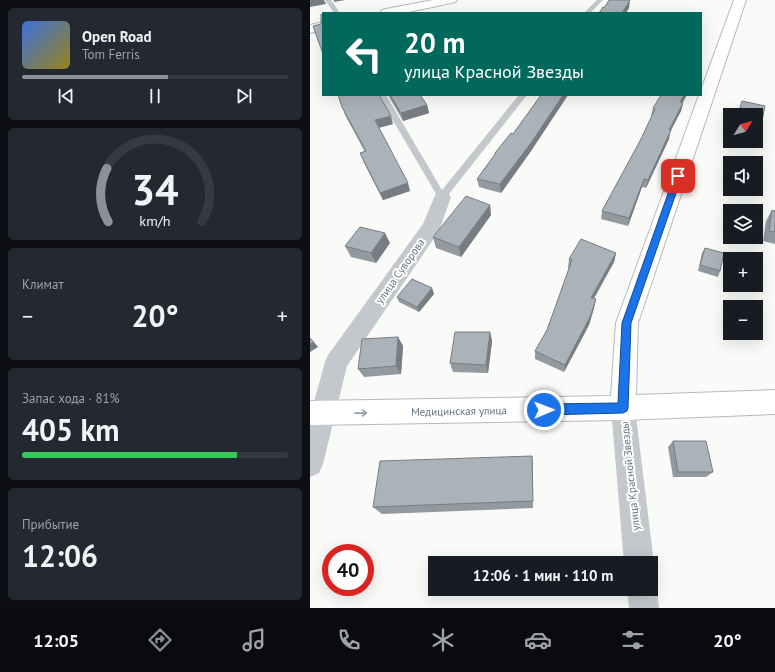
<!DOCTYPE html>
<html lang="ru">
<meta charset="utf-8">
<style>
:root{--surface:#171b24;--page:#242831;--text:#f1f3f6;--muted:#9ea1a6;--line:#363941;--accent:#8c9099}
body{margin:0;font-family:"PT Sans",sans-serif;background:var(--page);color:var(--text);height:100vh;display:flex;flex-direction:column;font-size:15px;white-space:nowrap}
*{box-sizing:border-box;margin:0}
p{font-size:13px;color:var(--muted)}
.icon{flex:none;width:22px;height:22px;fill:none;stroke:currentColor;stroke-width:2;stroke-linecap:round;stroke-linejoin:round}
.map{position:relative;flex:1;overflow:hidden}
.drawer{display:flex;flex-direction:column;gap:8px;padding:8px;background:#0d0f14;width:310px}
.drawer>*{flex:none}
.hud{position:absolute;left:12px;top:12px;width:380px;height:84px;border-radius:0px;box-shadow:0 4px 16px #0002;background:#00695c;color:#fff;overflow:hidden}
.needle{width:26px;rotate:53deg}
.buttons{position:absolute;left:413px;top:108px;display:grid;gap:8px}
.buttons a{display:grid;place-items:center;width:40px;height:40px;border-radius:0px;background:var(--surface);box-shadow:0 4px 16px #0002;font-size:20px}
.speed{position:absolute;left:12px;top:544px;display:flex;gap:8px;font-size:20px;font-weight:700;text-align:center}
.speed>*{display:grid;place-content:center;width:52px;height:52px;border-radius:50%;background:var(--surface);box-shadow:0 4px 16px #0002;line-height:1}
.speed .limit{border:6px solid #d22;background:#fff;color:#111}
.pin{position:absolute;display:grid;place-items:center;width:34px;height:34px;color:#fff;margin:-17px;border-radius:8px;box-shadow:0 2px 6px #0006}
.me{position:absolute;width:44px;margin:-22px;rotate:89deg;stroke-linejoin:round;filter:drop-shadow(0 0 3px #0008)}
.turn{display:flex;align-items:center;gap:14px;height:84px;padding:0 16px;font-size:18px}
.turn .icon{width:52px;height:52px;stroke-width:2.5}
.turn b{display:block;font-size:28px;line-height:34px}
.big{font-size:30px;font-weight:700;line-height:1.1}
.drawer .tile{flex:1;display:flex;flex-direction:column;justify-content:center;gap:6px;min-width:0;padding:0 14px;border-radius:6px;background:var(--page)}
.drawer .dial{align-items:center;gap:0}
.dial svg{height:104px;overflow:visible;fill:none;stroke:var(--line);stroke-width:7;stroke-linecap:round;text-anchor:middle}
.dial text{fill:var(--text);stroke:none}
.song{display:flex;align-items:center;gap:12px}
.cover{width:48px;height:48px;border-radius:6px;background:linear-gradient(135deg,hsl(220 70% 55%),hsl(50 70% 35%))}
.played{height:4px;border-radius:2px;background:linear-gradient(90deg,var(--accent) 55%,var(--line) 55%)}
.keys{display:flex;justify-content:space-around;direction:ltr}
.heat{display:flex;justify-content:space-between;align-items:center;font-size:22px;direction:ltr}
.charge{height:6px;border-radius:3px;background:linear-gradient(90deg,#34c759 81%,var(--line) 0)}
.trip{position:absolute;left:118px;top:556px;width:230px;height:40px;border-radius:0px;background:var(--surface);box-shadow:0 4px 16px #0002;font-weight:700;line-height:40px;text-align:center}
.tab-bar{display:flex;height:64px;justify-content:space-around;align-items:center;background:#090b0e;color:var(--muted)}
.tab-bar .icon{width:28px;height:28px}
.tab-bar .active{color:var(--accent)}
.tab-bar b{font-size:18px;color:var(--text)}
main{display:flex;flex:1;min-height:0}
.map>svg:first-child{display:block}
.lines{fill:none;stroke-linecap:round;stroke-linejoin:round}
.secondary-casing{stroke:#b3babf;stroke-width:2}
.primary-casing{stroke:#b5babe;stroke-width:2}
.lane{fill:#c3c8cc;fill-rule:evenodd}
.street{fill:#c3c8cc;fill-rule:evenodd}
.secondary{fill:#fff;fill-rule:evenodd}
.primary{fill:#fff;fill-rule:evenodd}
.wall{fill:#929a9f}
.shaded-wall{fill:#777d82}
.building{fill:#aab3b9;stroke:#777d82}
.oneway{stroke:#939fa8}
.route{fill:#1a73e8;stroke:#114b97}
.labels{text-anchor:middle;stroke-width:4;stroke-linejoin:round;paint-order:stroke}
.street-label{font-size:11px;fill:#657683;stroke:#fff}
</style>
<main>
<section class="drawer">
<div class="tile">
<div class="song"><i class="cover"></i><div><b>Open Road</b><p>Tom Ferris</p></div></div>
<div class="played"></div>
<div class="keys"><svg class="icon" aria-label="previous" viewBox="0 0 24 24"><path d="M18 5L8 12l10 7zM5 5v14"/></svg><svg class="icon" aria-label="pause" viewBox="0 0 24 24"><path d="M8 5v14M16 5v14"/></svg><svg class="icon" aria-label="next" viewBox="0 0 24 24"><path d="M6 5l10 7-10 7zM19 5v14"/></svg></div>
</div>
<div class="tile dial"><svg viewBox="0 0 100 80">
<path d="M14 69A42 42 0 1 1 86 69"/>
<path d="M14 69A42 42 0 0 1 13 28" stroke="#8c9099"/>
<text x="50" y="56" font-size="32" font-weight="700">34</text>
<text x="50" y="72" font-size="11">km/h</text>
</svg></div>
<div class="tile"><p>Климат</p>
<div class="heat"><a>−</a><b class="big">20°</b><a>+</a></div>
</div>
<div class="tile"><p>Запас хода · 81%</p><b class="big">405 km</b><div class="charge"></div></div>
<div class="tile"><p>Прибытие</p><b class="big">12:06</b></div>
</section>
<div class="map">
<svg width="465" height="608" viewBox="0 0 465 608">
<rect width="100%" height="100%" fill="#fafaf8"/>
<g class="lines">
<g class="secondary-casing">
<path id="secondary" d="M424 0H436L328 323 326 395 465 390V414L313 420 0 425V401L301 396 306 323 389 95H391V90Z"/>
</g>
<g class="primary-casing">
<path id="primary" d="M123 0H147L145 2 141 3 94 13H70L72 10 76 9Z
M13 22V30L0 33V25Z"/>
</g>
<path class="lane" d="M15 0H21L30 13H24Z
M287 0H293L280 13H274Z
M68 95H76L132 190 209 95H217L135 199H129Z"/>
<path class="street" d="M132 191 138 193 141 197 129 231 37 366 13 464 9 473 0 477V416L15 362 18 355 113 224 126 193Z
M313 396 322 400 325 408 344 563 341 570V563H314L301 408 304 400Z
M341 578 347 589 349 608H319L317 589H341Z"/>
<use href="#secondary" class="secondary"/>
<use href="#primary" class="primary"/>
</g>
<path class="wall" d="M28 95 83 124 69 128 100 191 73 200 53 161 50 153 55 152 35 115Z
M78 95H110L117 105 119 113 93 121Z
M231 95H258L221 151 191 193 169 187 167 179 185 154V153L203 134Z
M432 101 455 106 450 130 446 138V115H427Z
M372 103H373L371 111 360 132 359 139 336 188 332 187 318 226 291 219 292 211 331 139 342 117 341 116 343 108Z
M180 205 181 215 151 257 126 248 123 237Z
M462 210 465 211V244L453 241 456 221Z
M80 243 66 263 41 257 35 246Z
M395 248 410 271 408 277 388 271 392 253Z
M306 253 304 262 284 299H286L284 308 279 325 254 372 225 359V351L237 330 259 268H258L259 259Z
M122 288 124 294 109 312 89 302 87 297Z
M180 332 182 341 178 373 143 372 140 363Z
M88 337 93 346 91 374 54 377 48 369Z
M363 441 403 472 396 477H363L358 447Z
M222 456 223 508 72 514 63 507Z"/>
<path class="shaded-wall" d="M0 0H14L16 4 0 7Z
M24 0H35L24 2Z
M320 0 319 8 316 13H312Z
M253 95H258L221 151 191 193 190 184Z
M374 95H377L368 111 370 102Z
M373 103 371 111 360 132 359 139 336 188 338 180 359 130Z
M117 105 119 113 93 121 91 113Z
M81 116 83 124 67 128 65 120Z
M334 179 332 187 318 226 319 218Z
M98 183 100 191 73 200 70 193Z
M180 205 181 215 151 257 149 247Z
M75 233 80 243 66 263 61 253Z
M306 253 304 262 279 306 281 298Z
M122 288 124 294 109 312 107 307Z
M286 299 284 308 279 325 254 372 255 365Z
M180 332 182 341 178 373 176 365Z
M88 337 93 346 91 374 86 366Z
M4 342 8 347 0 352V344Z
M222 456 223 464V508V501Z"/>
<path class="building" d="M299 0H320L312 13H289L293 7 294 8Z
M11 14 13 17V54L3 26 11 24Z
M28 95H69L81 116 65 120 98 183 70 193 50 153 56 151 32 107Z
M80 95H110L117 105 91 113Z
M231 95H253L221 143 190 184 167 179 186 153H185L201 133 203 134Z
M351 95H374L370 102 373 103 359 130H361L338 180 334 179 319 218 292 211 331 139 345 109 343 108Z
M432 101 455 106 450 130 446 129V115H428Z
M156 196 180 205 149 247 123 237Z
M462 210 465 211V232L459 231Z
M50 227 75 233 61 253 35 246Z
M271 239 306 253 281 298 286 299 280 317 255 365 225 351 237 330 262 260 259 259Z
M395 248 414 253 410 271 390 265Z
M102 279 122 288 107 307 87 297Z
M145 332H180L176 365 140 363Z
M88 337 86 366 48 369 52 339Z
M0 338 4 342 0 344Z
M363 441H396L403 472H368Z
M222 456 223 501 63 507 70 461Z"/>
<defs><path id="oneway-shaft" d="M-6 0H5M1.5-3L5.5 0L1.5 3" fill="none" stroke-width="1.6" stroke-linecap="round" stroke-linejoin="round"/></defs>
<use class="oneway" href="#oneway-shaft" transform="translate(51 413) rotate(-1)"/>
<path class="route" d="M365 174H370L372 176 321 323 318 408 317 411 313 413 234 415 230 413 229 410 230 406 234 404 308 403 312 323Z"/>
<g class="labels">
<g class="street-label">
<text transform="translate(90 271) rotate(-55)" y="4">улица Суворова</text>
<text transform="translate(149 411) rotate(-1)" y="4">Медицинская улица</text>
<text transform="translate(320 476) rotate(-96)" y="4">улица Красной Звезды</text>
</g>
</g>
</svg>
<div class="buttons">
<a><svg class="needle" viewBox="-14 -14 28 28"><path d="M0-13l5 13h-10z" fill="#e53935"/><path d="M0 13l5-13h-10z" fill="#9ea1a6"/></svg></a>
<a><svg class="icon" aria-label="sound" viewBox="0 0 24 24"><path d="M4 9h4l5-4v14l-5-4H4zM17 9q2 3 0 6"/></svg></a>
<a><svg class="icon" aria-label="layers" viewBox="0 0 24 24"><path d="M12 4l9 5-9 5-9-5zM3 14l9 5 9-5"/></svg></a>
<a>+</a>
<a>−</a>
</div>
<div class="speed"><div class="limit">40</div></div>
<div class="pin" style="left:368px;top:176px;background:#d93025"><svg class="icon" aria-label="arrive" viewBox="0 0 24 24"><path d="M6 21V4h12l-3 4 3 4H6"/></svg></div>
<svg class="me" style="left:234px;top:410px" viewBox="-20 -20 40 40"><circle r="17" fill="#1a73e8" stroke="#fff" stroke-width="3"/><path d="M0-11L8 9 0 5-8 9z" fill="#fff"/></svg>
<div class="trip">12:06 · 1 мин · 110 m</div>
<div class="hud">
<div class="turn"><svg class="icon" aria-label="left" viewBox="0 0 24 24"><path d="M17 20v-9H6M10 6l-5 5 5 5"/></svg><div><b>20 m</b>улица Красной Звезды</div></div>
</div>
</div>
</main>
<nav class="tab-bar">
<b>12:05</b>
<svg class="icon active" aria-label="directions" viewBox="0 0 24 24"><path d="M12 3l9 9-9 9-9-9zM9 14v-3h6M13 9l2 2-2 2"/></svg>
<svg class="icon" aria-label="music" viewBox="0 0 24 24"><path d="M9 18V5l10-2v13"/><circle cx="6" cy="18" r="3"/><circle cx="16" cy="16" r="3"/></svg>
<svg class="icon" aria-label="phone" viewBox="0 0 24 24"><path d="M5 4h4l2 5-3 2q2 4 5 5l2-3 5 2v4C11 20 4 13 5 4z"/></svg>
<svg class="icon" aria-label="climate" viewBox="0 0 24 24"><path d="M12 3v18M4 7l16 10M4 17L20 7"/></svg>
<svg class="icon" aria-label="car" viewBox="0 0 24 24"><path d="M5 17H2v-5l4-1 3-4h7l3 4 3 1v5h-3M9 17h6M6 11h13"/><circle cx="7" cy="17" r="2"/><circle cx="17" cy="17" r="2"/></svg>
<svg class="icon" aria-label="filters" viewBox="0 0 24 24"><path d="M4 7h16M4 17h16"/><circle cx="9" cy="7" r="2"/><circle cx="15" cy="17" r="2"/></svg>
<b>20°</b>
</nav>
